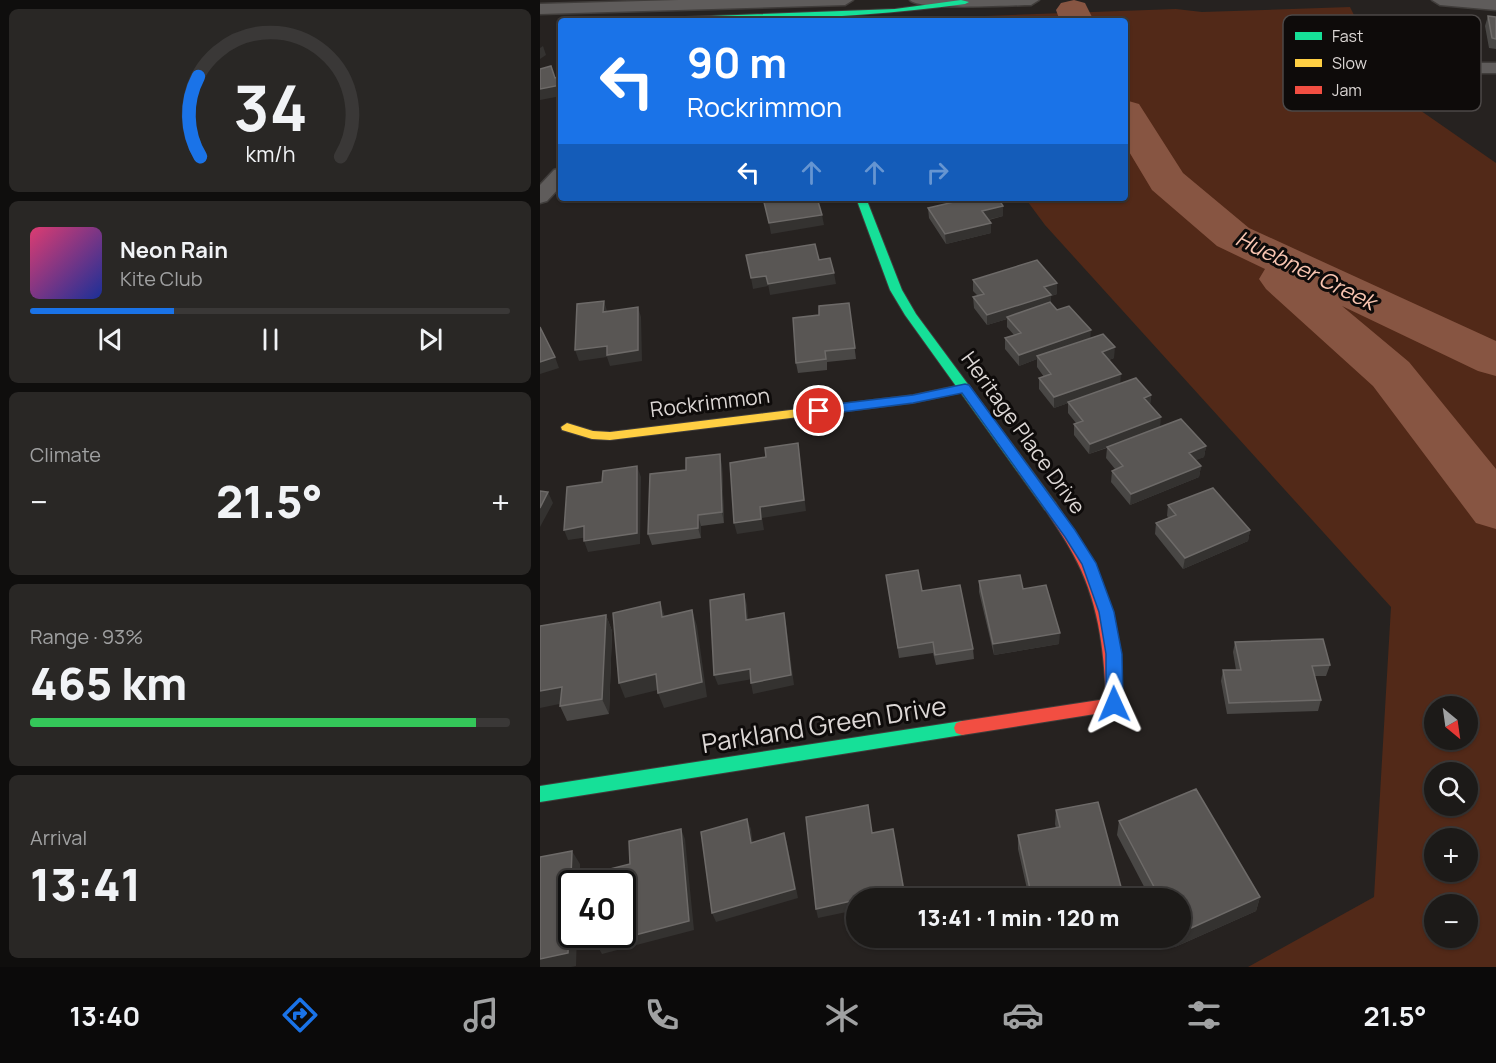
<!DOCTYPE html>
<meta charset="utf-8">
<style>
:root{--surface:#1c1a18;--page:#292725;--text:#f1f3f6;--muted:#a0a1a2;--line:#3a3837;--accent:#1a73e8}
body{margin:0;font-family:Manrope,sans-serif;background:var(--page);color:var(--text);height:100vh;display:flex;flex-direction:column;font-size:22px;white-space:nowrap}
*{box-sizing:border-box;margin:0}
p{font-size:20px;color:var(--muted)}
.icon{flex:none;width:33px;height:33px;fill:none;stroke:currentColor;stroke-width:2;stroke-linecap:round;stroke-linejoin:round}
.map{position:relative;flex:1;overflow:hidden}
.sheet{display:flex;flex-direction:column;gap:9px;padding:9px;background:#0f0e0d;width:540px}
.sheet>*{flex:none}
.top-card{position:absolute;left:18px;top:18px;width:570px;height:183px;border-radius:6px;box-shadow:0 2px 4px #0004,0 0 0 2px var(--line);background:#1a73e8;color:#fff;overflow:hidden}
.needle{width:39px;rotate:151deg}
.tools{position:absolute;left:884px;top:696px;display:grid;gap:12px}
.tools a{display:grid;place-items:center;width:54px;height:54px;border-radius:50%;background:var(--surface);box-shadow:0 2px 4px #0004,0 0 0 2px var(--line);font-size:30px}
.speed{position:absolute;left:18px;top:870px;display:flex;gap:12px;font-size:30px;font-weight:700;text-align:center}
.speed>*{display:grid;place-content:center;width:78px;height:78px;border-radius:50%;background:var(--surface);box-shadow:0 2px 4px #0004,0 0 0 2px var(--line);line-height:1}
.speed .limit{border:3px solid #111;border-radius:9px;background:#fff;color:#111}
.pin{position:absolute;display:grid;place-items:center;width:51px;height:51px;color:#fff;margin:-26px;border:3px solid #fff;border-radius:50%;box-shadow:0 2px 6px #0007}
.me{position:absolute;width:66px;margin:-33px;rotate:359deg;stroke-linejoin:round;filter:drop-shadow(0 0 4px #0008)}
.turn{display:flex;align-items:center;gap:21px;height:126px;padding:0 30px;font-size:27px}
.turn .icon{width:78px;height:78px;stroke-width:2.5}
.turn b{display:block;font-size:42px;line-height:51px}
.lanes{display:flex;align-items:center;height:57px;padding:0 30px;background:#0003;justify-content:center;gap:30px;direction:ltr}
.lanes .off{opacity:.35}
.big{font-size:45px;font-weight:800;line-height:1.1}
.sheet .card{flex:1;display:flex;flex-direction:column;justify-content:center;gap:9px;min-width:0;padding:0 21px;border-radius:9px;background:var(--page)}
.sheet .dial{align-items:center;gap:0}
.dial svg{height:156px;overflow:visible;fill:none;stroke:var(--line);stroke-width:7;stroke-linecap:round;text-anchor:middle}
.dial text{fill:var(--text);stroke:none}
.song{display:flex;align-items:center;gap:18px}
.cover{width:72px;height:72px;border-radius:9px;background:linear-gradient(135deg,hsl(340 70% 55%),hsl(230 70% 35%))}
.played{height:6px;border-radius:3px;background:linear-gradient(90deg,var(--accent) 30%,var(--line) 30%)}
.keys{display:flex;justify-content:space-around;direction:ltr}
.heat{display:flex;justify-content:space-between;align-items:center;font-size:33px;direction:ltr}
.charge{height:9px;border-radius:4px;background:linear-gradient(90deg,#34c759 93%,var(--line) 0)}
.trip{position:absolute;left:306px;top:888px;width:345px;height:60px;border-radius:30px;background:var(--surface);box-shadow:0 2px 4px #0004,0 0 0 2px var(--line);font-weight:800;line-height:60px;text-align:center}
.tab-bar{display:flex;height:96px;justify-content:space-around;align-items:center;background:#0b0a0a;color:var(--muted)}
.tab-bar .icon{width:42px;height:42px}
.tab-bar .active{color:var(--accent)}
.tab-bar b{font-size:27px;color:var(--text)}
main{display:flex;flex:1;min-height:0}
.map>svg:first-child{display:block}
.green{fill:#522918;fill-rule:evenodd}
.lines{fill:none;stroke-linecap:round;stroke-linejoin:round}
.river{fill:#875542;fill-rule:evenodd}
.street-casing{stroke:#403d3b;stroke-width:3}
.fast-casing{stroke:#403d3b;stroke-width:2}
.slow-casing{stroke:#403d3b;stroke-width:2}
.jam-casing{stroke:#403d3b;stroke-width:2}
.street{fill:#5f5c5b;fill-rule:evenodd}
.fast{fill:#16e098;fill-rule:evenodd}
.slow{fill:#ffcf43;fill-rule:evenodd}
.jam{fill:#f24e42;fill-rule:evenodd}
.wall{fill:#494745}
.shaded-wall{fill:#343230}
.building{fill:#595654;stroke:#6d6a68;stroke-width:1.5}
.route{fill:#1a73e8;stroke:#114b97;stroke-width:1.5}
.labels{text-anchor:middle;stroke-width:6;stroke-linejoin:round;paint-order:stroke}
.street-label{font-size:21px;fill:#dcd7d5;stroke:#0e0b0a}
.water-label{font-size:22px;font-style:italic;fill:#f9c5b1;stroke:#0e0b0a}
.near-street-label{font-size:26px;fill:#dcd7d5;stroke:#0e0b0a}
.key{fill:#0e0b0a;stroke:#4c4847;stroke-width:1.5}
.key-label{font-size:16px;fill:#dcd7d5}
</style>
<main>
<section class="sheet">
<div class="card dial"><svg viewBox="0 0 100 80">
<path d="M14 69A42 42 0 1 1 86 69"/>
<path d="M14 69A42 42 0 0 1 13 28" stroke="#1a73e8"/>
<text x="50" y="56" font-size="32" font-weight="700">34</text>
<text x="50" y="72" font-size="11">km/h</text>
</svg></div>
<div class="card">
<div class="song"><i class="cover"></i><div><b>Neon Rain</b><p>Kite Club</p></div></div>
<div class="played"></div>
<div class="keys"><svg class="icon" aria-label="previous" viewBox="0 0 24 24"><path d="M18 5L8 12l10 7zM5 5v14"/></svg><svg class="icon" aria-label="pause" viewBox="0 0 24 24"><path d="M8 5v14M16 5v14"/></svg><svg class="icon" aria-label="next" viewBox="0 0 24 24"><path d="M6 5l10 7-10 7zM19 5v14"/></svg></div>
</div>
<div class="card"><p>Climate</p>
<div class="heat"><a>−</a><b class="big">21.5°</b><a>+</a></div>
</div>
<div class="card"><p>Range · 93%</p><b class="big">465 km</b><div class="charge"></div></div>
<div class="card"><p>Arrival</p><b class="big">13:41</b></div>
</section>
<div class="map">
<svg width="956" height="967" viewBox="0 0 956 967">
<rect width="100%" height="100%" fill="#262220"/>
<path class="green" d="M810 7 851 90 956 163V967H708L834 897 851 607 505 225 485 198H585V21H418L417 17 636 9 662 12ZM894 706H927V740H894ZM894 772H927V806H894ZM894 838H927V872H894ZM894 904H927V938H894Z"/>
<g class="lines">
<path class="river" d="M534 0 545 3 554 21H520L516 10 521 3Z
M585 100 599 104 643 173 709 228 956 341V376L938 371 802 306 869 362 956 469V529L936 523 833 386 726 289 719 279 725 269 677 246 612 190 585 145Z"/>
<g class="street-casing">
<path id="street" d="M138 0H313L305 5 0 14V4Z
M370 0H499L491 5C472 5 379 11 370 0Z
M892 0H956V10L900 5Z
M914 63H956V73H917L897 81 891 80 888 76 891 72Z
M21 168V186L7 201 0 203V185L14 170Z"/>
</g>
<g class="fast-casing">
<path id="fast" d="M421 0 429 2 425 4C322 18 218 21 114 21L118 18 355 9Z
M316 198H326L362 290 376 314 515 502 517 506 515 510H505L365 315 350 290Z
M422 721 428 723 430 728 428 733 422 735 0 802V786Z"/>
</g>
<g class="slow-casing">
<path id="slow" d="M425 384 431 388 429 391 373 403 70 440 52 439 22 430 21 427 27 423 53 431 70 432 373 395Z"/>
</g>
<g class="jam-casing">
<path id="jam" d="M510 501 515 502C563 572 579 620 582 704L580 709 574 711 422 735 416 733 414 728 416 723 422 721 566 699C564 648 558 599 533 554 524 537 513 522 503 506Z"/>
</g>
<use href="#street" class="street"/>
<use href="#fast" class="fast"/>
<use href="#slow" class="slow"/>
<use href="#jam" class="jam"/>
</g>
<path class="wall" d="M948 16 956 17V49L949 48 945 26Z
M844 19 892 36 890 45 853 46 841 28Z
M388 208 463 216 449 220 451 223V233L406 244 389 218Z
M433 280 517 294 511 296V303L517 310 574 358 569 360 580 384 611 395 610 405 620 427 666 446 664 457 655 460 661 466 659 477 590 505 571 482 572 471 575 469 566 458 567 448 549 454 534 435V424L536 423 528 413V403L514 408 499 389V378L504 377 497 367V359L479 366 465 349V338L474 335 467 327V319L447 325 434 308 433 297 438 296 433 291Z
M309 303 316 359 287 362V370L258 373 256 363 279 315Z
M182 465 184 523 161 526V538L112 545 108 534Z
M628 505 710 530 708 541 643 569 615 534 616 523 629 518 627 516Z
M346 575 382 591 433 649 434 659 396 665 393 653 359 658Z
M439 581 483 589 519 644 454 655 439 592Z
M66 615 72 631 69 714 27 721 20 706Z
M695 642 790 665 786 676H775L781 700 778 711 687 714 681 681 683 670H696L693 652Z
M516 810 584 898H489L478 849V835L516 828 515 824Z
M579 821 720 897 716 911 635 947 631 938H640V898H610L577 835Z"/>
<path class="shaded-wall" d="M3 46 6 55 0 59V48Z
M21 85V96L0 100V89Z
M463 206V216L442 221V211Z
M282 215 284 225 231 234 229 223Z
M451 223V233L406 244 405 234Z
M294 273 296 284 230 295 228 284Z
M226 276 228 286 213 289 211 278Z
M517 283V294L511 296V305L467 317V319L447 325V315L504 287Z
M64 301 67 311 63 312Z
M98 307 101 317 102 361 70 366 67 357 39 361 35 350Z
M551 330 550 341 497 356V359L479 366V355Z
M575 347 574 358 561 363 562 352Z
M15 357 19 368 0 374V362Z
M581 374 580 385 514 408V397Z
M611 395 610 405 604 398Z
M621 417 620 428 549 454 550 444Z
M258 443 266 511 222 518 224 530 197 534 194 523Z
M666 446 664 457 647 464 649 453Z
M180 454 182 465 184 523 182 512Z
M97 466 101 477 100 544 48 552 44 541Z
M661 466 659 477 590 505 591 494Z
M8 492 13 503 0 527V508Z
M158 515 161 526V538L158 528Z
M44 526 49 537 28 540 24 530Z
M710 530 708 541 643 569 645 558Z
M204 594 207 605 209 630 206 620Z
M120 602 125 617H122Z
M152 610 157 626 167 697 124 708 118 693Z
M244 613 246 623 254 685 213 694 211 683Z
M66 615 72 631 69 714 62 699Z
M520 633 519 644 454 655 453 644Z
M210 669 213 679 178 685 174 675Z
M116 674 122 689 85 698 79 683Z
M22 687 29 702 0 708V691Z
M207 819 211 829 214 852 211 843Z
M141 829 145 839 154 930 62 954 57 945Z
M244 833 247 843 258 898 176 922 172 913Z
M32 851 40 864V884H32V934H37L36 966 31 967H0V959Z
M364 891 365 898H325Z
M720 897 716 911 635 947 637 938H640V933Z
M316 900V910L278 918 276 909Z"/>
<path class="building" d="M948 16 956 17V39L952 38Z
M11 66 15 78 21 77V85L0 89V69Z
M223 198H277L282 215 229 223Z
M431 198H458L463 206 442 211 451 223 405 234 388 208Z
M275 244 279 260 290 258 294 273 228 284 226 276 211 278 206 255Z
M497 260 517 283 504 287 511 295 447 315 433 297 444 294 433 280Z
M64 301 63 312 98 307V350L67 355V346L35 350 37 304Z
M510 302 517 310 529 306 551 330 479 355 465 338 481 333 467 317Z
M309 303 315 348 285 351 286 359 256 363 253 318 279 315V306Z
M0 327 15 357 0 362Z
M563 334 575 347 562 352 581 374 514 397 499 378 511 374 497 356Z
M596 378 611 395 604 398 621 417 550 444 534 424 543 421 528 402Z
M641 419 666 446 649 453 661 466 591 494 572 471 583 466 567 447Z
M258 443 264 500 220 507 221 519 194 523 190 463 226 457 225 448Z
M180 454 182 512 158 515V528L108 534 110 474 146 470V458Z
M97 466V533L44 541V526L24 530 27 487 62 482 63 471Z
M673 488 710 530 645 558 616 523 636 515 628 505Z
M0 491 8 492 0 508Z
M378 570 382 591 420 585 433 649 395 655 393 642 358 648 346 575Z
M480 575 483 589 506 585 520 633 453 644 439 581Z
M204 594 206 620 244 613 251 675 211 683 210 669 174 675 170 600Z
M120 602 122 617 152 610 162 682 118 693 116 674 79 683 73 613Z
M66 615 62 699 20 706 22 687 0 691V626Z
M783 639 790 665 772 666 781 700 689 703 683 670H701L695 642Z
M656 789 720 897 640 933V898H620L579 821Z
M558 802 584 898H492L478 835 520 827 516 810Z
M328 805 332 833 353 829 364 891 325 898H316V900L276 909 266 817Z
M207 819 211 843 244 833 255 889 172 913 161 832Z
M141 829 149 921 57 945 56 934H82V884H55L54 873 90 864 89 841Z
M32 851 28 953 0 959V857Z"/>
<path class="route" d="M425 384 429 385 535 530 556 563 574 612 582 654 583 704 580 709 574 711 569 709 566 704V654L559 612 542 564 525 537 422 393 373 403 279 415 273 411 279 406 373 395Z"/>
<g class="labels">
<g class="street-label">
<text transform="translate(170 403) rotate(-7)" y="7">Rockrimmon</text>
<text transform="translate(483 433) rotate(54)" y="7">Heritage Place Drive</text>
</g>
<g class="water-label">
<text transform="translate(766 270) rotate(26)" y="8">Huebner Creek</text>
</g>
<g class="near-street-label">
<text transform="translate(284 725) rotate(-9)" y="9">Parkland Green Drive</text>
</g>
</g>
<rect x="743" y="15" width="198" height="96" rx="9" class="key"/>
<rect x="755" y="32" width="27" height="8" fill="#16e098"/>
<rect x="755" y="59" width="27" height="8" fill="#ffcf43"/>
<rect x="755" y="86" width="27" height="8" fill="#f24e42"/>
<g class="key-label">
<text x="792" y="42">Fast</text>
<text x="792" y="69">Slow</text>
<text x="792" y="96">Jam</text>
</g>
</svg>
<div class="tools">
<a><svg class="needle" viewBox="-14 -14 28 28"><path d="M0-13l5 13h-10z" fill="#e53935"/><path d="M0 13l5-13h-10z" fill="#a0a1a2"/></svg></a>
<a><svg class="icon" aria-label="search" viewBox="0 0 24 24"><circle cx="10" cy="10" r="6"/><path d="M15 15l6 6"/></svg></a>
<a>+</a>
<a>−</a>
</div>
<div class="speed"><div class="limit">40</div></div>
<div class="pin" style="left:279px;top:411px;background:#d93025"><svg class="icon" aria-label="arrive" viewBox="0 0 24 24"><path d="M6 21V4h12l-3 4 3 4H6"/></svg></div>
<svg class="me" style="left:574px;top:704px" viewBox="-20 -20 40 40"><path d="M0-17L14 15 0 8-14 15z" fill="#1a73e8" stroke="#fff" stroke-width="4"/></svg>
<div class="trip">13:41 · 1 min · 120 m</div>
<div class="top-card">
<div class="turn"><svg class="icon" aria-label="left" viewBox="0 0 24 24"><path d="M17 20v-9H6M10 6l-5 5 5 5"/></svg><div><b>90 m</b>Rockrimmon</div></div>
<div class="lanes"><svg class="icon" aria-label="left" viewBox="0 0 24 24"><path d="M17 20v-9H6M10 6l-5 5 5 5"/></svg><svg class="icon off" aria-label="ahead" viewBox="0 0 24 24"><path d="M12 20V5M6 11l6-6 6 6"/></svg><svg class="icon off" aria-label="ahead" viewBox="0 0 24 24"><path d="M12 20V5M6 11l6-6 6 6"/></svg><svg class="icon off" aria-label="right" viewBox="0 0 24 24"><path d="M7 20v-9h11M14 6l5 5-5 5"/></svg></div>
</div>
</div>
</main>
<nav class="tab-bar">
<b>13:40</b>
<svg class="icon active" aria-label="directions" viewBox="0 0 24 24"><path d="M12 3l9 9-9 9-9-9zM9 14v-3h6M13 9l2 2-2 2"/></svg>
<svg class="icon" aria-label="music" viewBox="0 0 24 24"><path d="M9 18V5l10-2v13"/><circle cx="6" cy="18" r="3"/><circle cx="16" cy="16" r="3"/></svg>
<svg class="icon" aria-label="phone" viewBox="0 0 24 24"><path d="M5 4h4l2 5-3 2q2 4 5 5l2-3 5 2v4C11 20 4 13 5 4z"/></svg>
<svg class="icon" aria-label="climate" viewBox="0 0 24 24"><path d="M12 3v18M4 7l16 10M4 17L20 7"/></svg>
<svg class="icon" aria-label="car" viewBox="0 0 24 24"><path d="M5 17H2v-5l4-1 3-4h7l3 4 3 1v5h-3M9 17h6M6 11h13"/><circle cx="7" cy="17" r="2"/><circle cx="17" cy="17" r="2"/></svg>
<svg class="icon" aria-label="filters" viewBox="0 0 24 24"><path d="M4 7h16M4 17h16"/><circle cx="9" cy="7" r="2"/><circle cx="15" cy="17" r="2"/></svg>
<b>21.5°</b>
</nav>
